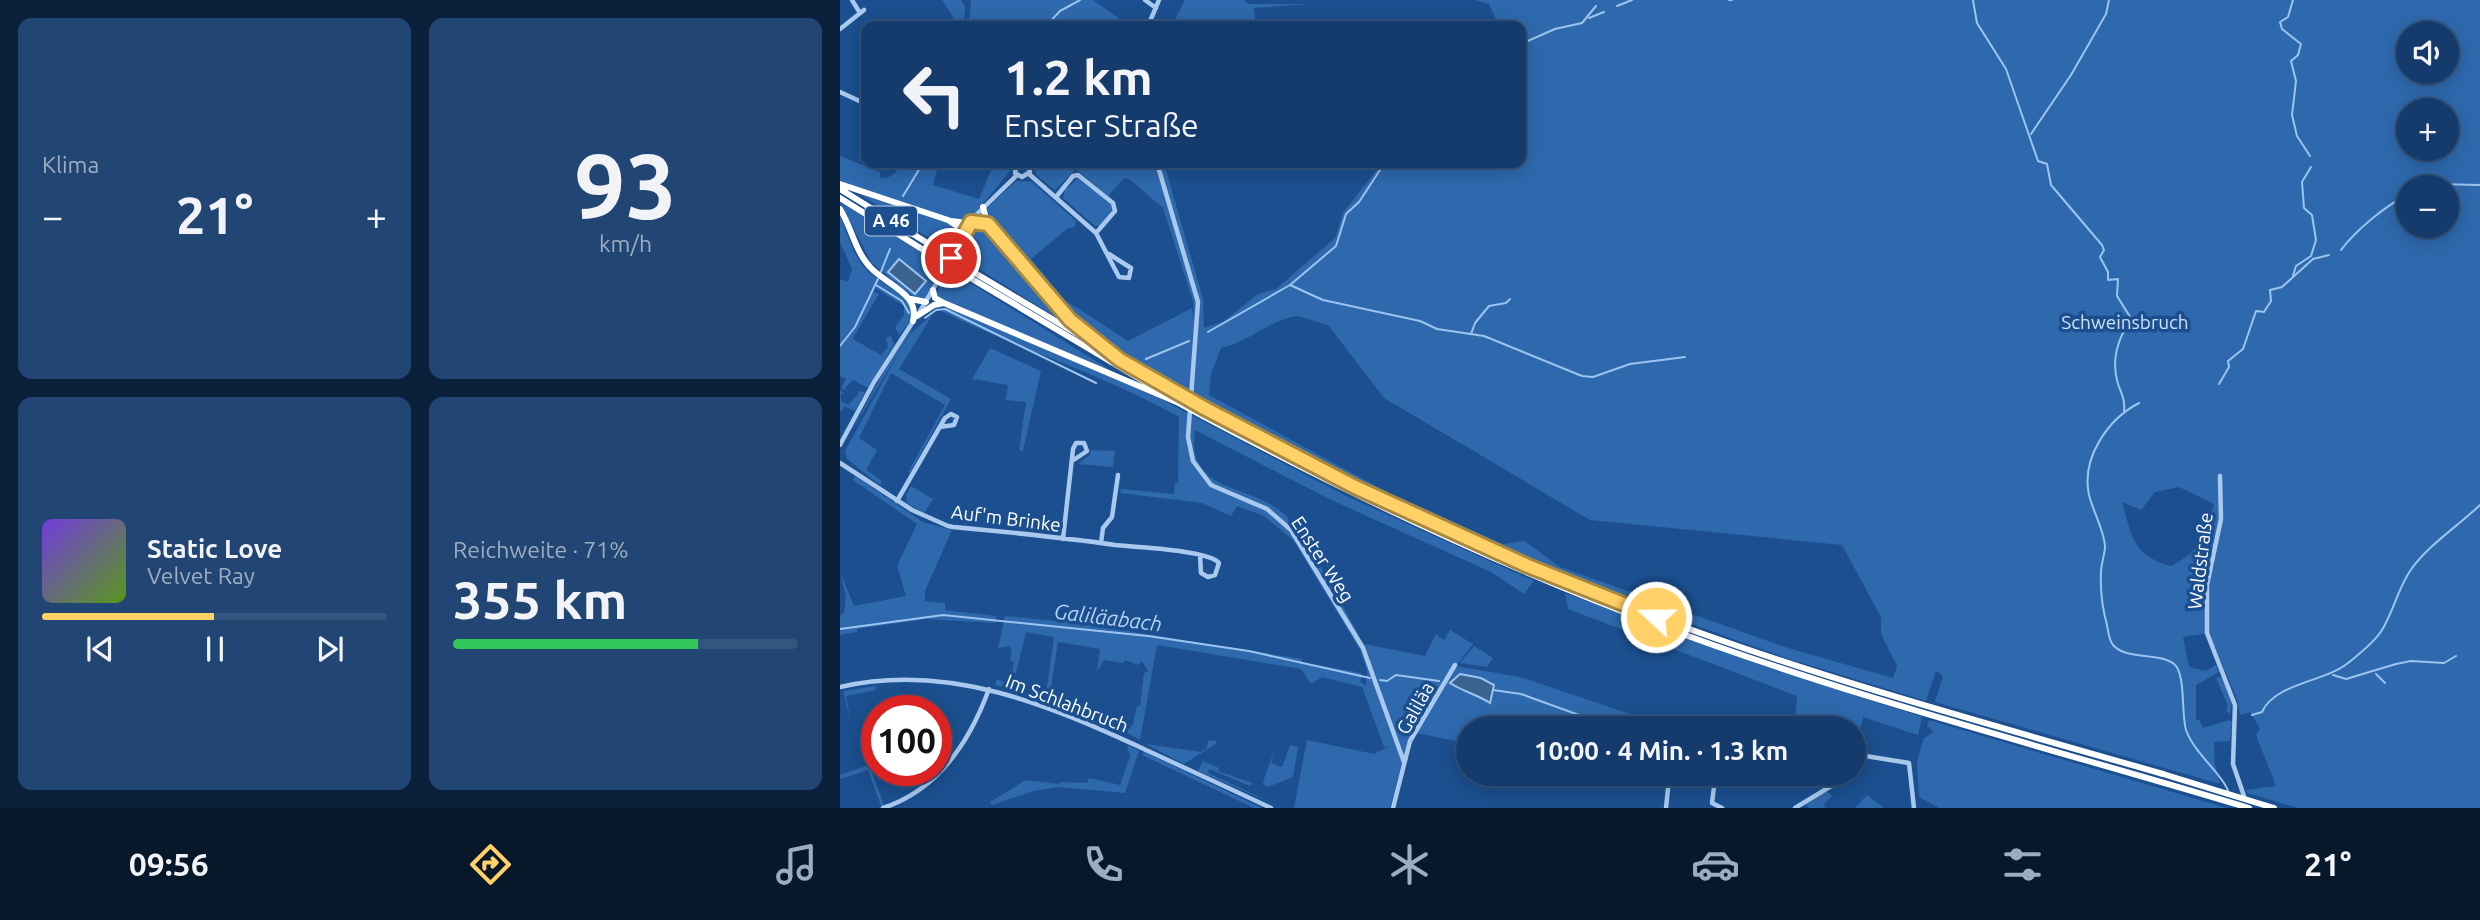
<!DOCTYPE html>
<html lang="de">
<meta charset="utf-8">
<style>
:root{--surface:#143b6b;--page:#214673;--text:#f1f3f6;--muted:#9dadc1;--line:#33557e;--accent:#ffd166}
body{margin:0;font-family:Ubuntu,sans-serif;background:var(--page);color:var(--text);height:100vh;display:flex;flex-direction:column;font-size:26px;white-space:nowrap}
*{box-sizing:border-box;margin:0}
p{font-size:23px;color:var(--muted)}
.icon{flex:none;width:38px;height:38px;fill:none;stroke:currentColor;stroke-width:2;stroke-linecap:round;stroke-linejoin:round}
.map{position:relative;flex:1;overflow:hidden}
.sheet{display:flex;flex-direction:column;gap:18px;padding:18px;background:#0b203b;width:840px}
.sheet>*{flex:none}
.guide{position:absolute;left:21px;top:21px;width:665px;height:147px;border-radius:14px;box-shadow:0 4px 18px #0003,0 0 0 2px var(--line);background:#143b6b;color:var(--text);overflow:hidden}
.tools{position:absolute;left:1556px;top:21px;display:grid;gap:14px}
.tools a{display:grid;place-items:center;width:63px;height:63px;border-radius:50%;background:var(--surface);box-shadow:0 4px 18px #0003,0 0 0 2px var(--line);font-size:35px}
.speed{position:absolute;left:21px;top:695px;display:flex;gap:14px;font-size:35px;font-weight:700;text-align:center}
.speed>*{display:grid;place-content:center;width:91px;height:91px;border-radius:50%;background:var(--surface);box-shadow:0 4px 18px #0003,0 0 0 2px var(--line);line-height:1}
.speed .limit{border:10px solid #d22;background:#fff;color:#111}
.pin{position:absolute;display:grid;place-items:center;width:60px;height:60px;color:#fff;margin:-30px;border:4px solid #fff;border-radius:50%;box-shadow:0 2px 7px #0007}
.me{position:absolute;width:77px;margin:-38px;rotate:291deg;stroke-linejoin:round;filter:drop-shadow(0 0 5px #0008)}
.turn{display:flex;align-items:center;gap:24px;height:147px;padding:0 28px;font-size:32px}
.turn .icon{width:91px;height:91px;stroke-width:2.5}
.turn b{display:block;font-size:49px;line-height:60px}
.big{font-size:52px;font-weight:600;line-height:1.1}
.sheet .widget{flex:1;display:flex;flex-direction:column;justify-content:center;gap:10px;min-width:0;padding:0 24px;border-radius:14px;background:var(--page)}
.sheet .dial{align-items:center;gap:0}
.dial b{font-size:91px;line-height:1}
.song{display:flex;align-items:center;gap:21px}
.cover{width:84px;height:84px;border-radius:10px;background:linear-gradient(135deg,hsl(260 70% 55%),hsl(90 70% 35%))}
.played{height:7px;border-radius:4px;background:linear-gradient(90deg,var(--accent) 50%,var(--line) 50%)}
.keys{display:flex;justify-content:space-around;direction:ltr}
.heat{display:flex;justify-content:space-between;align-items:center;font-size:38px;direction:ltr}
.charge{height:10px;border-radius:5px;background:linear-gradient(90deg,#34c759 71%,var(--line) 0)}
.sheet .tiles{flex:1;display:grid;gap:18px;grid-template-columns:repeat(2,1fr)}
.trip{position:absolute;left:616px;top:716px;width:410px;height:70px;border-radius:35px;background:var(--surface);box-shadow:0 4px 18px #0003,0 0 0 2px var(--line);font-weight:600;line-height:70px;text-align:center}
.dock{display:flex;height:112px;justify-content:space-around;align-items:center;background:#08182b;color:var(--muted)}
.dock .icon{width:49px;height:49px}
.dock .current{color:var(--accent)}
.dock b{font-size:32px;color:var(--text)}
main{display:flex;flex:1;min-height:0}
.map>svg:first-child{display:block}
.green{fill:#2e69ad;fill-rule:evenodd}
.water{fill:#3c6290;stroke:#9cc4f0;stroke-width:2}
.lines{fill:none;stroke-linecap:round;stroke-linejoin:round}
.stream{stroke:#9cc4f0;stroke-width:2}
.minor{stroke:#a9c9ee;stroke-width:4.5}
.highway{stroke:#fff;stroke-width:6}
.highway-bridge{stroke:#fff;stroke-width:6}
.route-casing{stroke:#a68842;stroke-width:18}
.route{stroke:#ffd166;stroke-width:12}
.labels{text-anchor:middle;stroke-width:7;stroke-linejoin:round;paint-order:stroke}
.shield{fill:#1b4f8f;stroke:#bbcadd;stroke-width:2}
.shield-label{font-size:18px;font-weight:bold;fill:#fff}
.park-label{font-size:19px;fill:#cfe3fa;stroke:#1b4f8f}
.street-label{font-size:19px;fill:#fff;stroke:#1b4f8f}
.water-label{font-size:21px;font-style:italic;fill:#b5d3f5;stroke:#1b4f8f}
</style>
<main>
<section class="sheet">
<div class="tiles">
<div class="widget"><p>Klima</p>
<div class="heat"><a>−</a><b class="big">21°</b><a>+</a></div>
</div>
<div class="widget dial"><b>93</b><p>km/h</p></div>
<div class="widget">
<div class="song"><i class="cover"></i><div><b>Static Love</b><p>Velvet Ray</p></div></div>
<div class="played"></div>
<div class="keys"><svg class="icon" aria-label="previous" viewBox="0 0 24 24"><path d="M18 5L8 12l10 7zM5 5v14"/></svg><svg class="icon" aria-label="pause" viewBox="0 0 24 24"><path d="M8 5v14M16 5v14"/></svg><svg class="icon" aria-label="next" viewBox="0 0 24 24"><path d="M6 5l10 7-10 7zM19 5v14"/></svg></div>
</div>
<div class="widget"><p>Reichweite · 71%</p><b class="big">355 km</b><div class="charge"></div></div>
</div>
</section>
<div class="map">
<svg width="1640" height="808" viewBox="0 0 1640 808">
<rect width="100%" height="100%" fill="#1b4f8f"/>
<path class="green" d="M102 0H121L125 6 124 26H119Z
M131 0H253L284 22 282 26H129Z
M345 0H404L408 4H469L481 0 469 4 414 8 416 24 410 26H336L338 20 336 18Z
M635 0H1640V808H1458L1407 793 1406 790 1436 786 1416 735 1420 729 1410 712 1400 715 1397 699 1369 633 1343 637 1349 667 1366 671 1376 665 1379 672 1356 685V720H1359L1363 728 1389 720 1392 722 1390 741 1374 742 1375 765 1380 784 1095 702 1103 676 1096 671 1086 701 943 657 742 584 545 498 360 401 272 349 226 311 148 218 146 209 176 181H191L236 221 235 227 227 229 191 259 225 300 288 341 352 308 354 321 353 301 323 208 289 179 284 178 268 196 236 169 215 190 197 176 193 163H324L363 299 364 328 384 321 418 294 436 289 495 238 503 213 542 163H681V26H659L649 4ZM1568 33H1606V72H1568ZM1568 110H1606V149H1568ZM1568 187H1606V226H1568ZM458 316 488 325 544 398 750 520 1002 545 1041 617V634L1057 666 1053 678 948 648 720 567 685 541 663 544 547 492 369 395 371 374 381 348C410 342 430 319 458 316ZM1339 487 1374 504C1366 536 1361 551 1331 566 1293 556 1292 537 1282 502L1301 510 1315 492Z
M0 156 40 172V178C51 179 57 172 62 163H105L97 170 93 185 139 199 154 163H168L171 170 132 217 117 220 3 182 0 180Z
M238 178 273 206 270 214 259 226H255L223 198 225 190Z
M19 194 107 222 117 229 119 237 112 249 118 253 132 227H147L238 331Z
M0 202 280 376 98 297V288L105 275 101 272 86 298 75 299 31 262Z
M0 216C8 233 12 253 24 267 38 283 59 290 72 307L71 320 59 335 55 327 64 315V306L34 287 32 291 39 294 10 343 13 339 41 355 48 347 46 338 51 336 54 344 28 388 13 380 5 388 7 391 1 388 6 379 0 376V279L8 282 12 269 0 242Z
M109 307 317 397 506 496 694 581 684 594 651 572 489 499 355 430C346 491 404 484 438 509 465 528 505 612 524 644L585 656 596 634 604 640 610 630 633 644 616 666 680 677 817 723 856 728H661L636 723 633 728H628L625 743 577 733 561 766 550 808H454L467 740 534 754 550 746 544 747 522 687 482 677 471 684 461 669 317 645 300 740 286 732 293 724 297 706H300L304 673 308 671 302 661 298 665 285 660 283 663 264 660 257 672 260 649 218 642 209 701 193 695V692L206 694 214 637 186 632 172 689 155 685 157 679 170 685 174 662 170 660 172 650 169 646 158 648 165 616 238 623 462 659V662L522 673 521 682 526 686 527 670 520 650 454 541 424 516 397 506 391 516 362 503 280 493 281 489 334 494 335 483H338L339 417C263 374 179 349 101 311ZM620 674 650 681 642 698 611 683Z
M93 314 59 369 111 399 70 473 68 472 105 405 51 373 19 438 37 450 26 470 42 481 40 485 7 459 5 451 62 347 71 333Z
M76 323 7 439 50 360Z
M150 348 201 371 183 451 179 450 186 402 166 400 168 385 132 379Z
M0 390 5 394H1V401L8 405 19 393 17 391 25 392 15 411 4 406 2 412 0 410Z
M251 450 275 451 273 467 238 464 250 455Z
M15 476 83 522 112 530 85 591V601L105 603V610L156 616V623L86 619 17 629V632L0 635V615L4 613 6 597 0 572 14 606 66 596 57 566 77 524 13 480Z
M71 486 93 499 84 513 67 503 66 495Z
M725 593 924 666 1082 717 1078 735 1023 717 1019 737 1013 736V728H954L957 696 728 609Z
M634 646 653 658 647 667 620 663Z
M1381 676 1392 701 1390 714 1386 711 1388 706 1376 678Z
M35 686 36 690 6 696 11 723 3 691Z
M1089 720 1387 808H1099L1079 797 1077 761 1084 738 1094 732 1087 726Z
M375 740 377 743 344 764 306 744 361 752 367 748 368 741Z
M437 743 431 763 442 767 450 745 458 747 453 777 428 787 423 784 424 779Z
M287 745 299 751 285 793 219 787 194 791 152 805 150 802 186 780 219 784 220 782 247 783 249 778 280 785 290 757Z
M304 752 422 808H414L302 755Z
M363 761 379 768 378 771 412 783 410 786 369 769 368 773 443 808 358 771Z
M29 765 44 805 41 806 28 770 0 779V775Z
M831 774H961L941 783 873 774 871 783 830 779Z
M986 791 992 796 983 805 986 808H969L965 804Z
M1027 795 1044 808H1015Z"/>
<path class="water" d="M59 259 86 281 75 294 48 272Z
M620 674 641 678 654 685 650 703C638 695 622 691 610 683Z"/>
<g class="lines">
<path class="stream" d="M889 0H892
M1133 0 1137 23 1166 69 1198 161 1207 164 1211 185 1262 245 1264 250 1260 257 1268 272V280L1278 279 1277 296 1292 320C1277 337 1271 362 1278 384 1282 395 1285 399 1284 411
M1453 0 1448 17 1440 22 1442 29 1461 44 1458 55 1451 61 1456 81 1452 115 1457 136 1470 156
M777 6 792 0
M749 18 764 12
M206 26 220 11 240 0
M681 44 715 29 742 23 756 6
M1191 134 1231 75 1266 14 1269 0
M1582 187 1597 184 1640 185
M63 196 83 163
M1501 250C1515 231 1547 204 1568 195
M40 274 50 249
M1453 276 1456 266 1471 256 1476 240 1472 215 1464 208 1462 182 1471 167
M36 285 62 301 69 313
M450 285 483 300 580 321 597 329 644 336 742 376 753 377 790 364 845 357
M85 318 96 310 105 309 256 383
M368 332 450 285 496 246 506 214 519 202 542 167 551 163
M631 334 635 323 649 306 666 303 670 299
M0 346 15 327 38 279
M306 359 349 341
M1379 384 1389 367 1388 361 1403 349 1416 311 1424 312 1431 301 1430 290 1442 287 1473 259 1489 255
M1299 403C1268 419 1241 458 1249 495 1253 511 1264 531 1265 546 1265 554 1261 564 1261 572 1260 591 1262 607 1267 625 1268 631 1269 640 1273 645 1286 660 1318 652 1334 664 1346 673 1341 714 1346 730 1354 753 1384 776 1388 791
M0 629 103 615 308 636 409 651 530 678
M1536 674 1545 683
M1493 675 1506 679 1556 664 1571 661 1604 663 1616 656
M540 680 547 681 556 675 599 681
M653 690 681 694 739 715 803 728
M1412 715 1422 712C1435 683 1485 682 1508 663 1519 654 1534 643 1542 630 1553 612 1558 589 1570 571 1587 546 1618 526 1640 505"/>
<path class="minor" d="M12 0 20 13
M305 0 316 8
M308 26 319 0
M0 29 24 10
M0 92 26 104
M177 163 175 173 182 177 190 172 188 163
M317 163 358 302 348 437 353 461 371 485 427 509 451 530 523 648 564 762
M189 174 256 233 279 277 289 278 291 268 269 254
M216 197 233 176 238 175 273 203 275 211 256 233
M79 313 137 214 177 175
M0 445 34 382 74 320
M0 463 72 510 108 526 113 527C167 532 221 537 275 545 294 547 369 550 379 563L375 575 368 577 361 573 360 555
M1380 476 1381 519 1367 585V633L1395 705 1393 764 1405 799
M57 501 105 418 111 414 117 417 114 425 100 427
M223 539 233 449 236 443H244L247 451 232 461
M261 543 263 528 272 517 278 475
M0 687C108 662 209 705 306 750 347 769 389 788 431 808
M1013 754 1069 763 1074 808
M1013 770 1018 755
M874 787 872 803 882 808
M43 808C98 790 130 741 149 689
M553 808 570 741 615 665
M826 808 829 779
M955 808 1011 774"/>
<path class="highway" d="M0 184 108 220 117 226 122 238
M0 189 102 252
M0 198 98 259
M143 207 146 219 223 313 253 340
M0 209C12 228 15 252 31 268 47 285 80 294 73 321
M111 221 152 226
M120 264 341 396
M117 270 320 391
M93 290 95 298 104 303
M71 299 86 302
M77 316 94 305 104 303 339 403
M364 408C511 486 659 558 814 616 981 679 1153 725 1323 774
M363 416C509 494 658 565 813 623 1008 697 1210 748 1409 808"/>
<path class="highway-bridge" d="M102 252 120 264
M98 259 117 270
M341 396 364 408
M339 403 363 416
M1323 774 1434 808"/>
</g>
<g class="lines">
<g class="route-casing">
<path id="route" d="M111 258 131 222 148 224 230 320 280 360 364 408 515 487 688 566 816 617"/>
</g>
<use href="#route" class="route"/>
</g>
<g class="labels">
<rect class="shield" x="25" y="206.5" width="52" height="29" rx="5"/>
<g class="shield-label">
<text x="51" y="227">A 46</text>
</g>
<g class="park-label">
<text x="1285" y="329">Schweinsbruch</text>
</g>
<g class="street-label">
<text transform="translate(166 518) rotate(7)" y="7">Auf'm Brinke</text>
<text transform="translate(483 559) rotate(57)" y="7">Enster Weg</text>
<text transform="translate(1360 561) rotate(-83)" y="7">Waldstraße</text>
<text transform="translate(227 703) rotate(21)" y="7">Im Schlahbruch</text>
<text transform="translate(575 708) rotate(-61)" y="7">Galiläa</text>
</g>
<g class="water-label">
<text transform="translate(268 618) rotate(7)" y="7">Galiläabach</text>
</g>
</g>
</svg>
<div class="tools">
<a><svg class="icon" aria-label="sound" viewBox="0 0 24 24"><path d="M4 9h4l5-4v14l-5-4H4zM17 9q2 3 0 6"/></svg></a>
<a>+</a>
<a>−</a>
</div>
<div class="speed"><div class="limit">100</div></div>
<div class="pin" style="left:111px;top:258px;background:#d93025"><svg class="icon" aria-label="arrive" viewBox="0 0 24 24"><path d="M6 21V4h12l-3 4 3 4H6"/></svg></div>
<svg class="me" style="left:816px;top:617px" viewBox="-20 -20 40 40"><circle r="17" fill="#ffd166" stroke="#fff" stroke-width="3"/><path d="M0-11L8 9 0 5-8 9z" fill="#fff"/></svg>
<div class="trip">10:00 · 4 Min. · 1.3 km</div>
<div class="guide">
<div class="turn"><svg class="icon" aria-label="left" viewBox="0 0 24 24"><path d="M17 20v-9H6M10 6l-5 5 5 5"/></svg><div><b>1.2 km</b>Enster Straße</div></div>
</div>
</div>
</main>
<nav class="dock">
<b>09:56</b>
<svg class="icon current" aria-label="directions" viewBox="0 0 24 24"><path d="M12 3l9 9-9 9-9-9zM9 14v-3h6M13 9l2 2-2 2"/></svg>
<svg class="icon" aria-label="music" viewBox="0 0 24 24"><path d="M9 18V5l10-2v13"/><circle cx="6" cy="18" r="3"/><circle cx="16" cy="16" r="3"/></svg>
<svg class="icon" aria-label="phone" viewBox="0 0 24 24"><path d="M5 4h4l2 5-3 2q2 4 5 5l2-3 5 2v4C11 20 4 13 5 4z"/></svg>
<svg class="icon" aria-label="climate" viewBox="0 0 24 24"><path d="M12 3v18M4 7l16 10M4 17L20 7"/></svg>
<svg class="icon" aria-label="car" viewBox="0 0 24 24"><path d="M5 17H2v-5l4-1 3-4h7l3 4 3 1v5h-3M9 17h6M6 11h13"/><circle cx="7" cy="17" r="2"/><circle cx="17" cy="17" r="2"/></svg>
<svg class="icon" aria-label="filters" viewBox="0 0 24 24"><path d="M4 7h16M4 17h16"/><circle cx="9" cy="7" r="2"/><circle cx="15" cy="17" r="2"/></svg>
<b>21°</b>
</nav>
